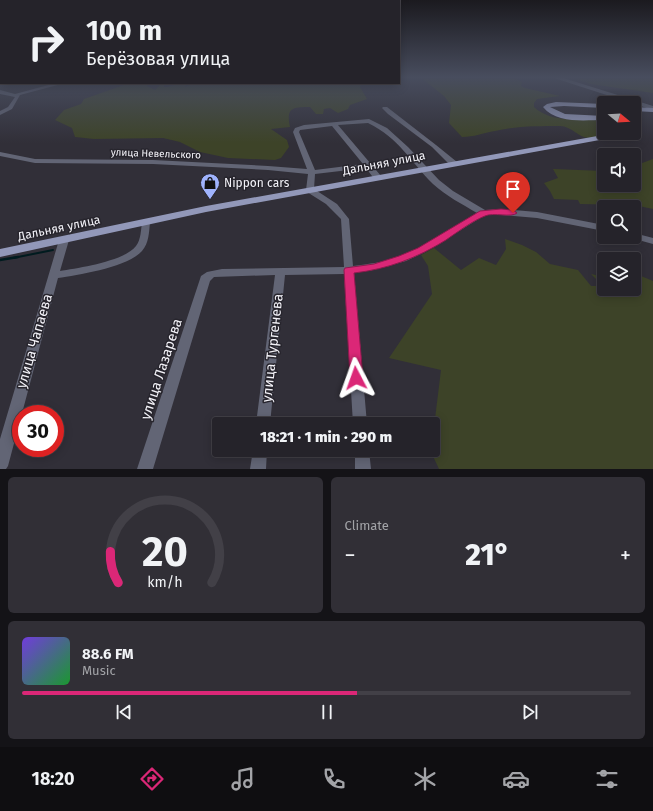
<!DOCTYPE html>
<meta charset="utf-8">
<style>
:root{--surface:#25232a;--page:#312f36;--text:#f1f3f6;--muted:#a3a4a8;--line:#424047;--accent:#db2777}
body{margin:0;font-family:"Fira Sans",sans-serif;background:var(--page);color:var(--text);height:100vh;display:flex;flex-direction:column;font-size:15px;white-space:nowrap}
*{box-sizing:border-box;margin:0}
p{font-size:13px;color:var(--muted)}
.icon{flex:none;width:22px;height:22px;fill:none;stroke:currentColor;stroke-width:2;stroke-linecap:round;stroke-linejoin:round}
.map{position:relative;height:469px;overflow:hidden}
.sheet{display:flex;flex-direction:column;gap:8px;padding:8px;background:#141317;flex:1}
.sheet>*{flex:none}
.hud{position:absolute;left:0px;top:0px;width:400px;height:84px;box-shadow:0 2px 10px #0003,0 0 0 1px var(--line);background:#25232a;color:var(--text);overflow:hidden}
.needle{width:26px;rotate:108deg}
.tools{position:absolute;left:597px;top:96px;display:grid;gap:8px}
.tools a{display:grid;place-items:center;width:44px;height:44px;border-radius:4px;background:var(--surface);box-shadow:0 2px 10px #0003,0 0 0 1px var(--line);font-size:20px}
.speed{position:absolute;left:12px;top:405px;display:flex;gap:8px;font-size:20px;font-weight:700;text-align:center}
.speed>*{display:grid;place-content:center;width:52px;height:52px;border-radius:50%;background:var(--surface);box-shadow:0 2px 10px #0003,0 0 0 1px var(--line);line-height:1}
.speed .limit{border:6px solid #d22;background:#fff;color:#111}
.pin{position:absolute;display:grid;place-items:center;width:34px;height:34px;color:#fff;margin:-41px -17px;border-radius:50% 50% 50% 0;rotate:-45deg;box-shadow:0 0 4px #0007}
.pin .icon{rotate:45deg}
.me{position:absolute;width:44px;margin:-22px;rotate:356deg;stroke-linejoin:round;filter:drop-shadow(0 0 3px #0008)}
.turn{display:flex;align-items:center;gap:14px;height:84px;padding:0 20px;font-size:18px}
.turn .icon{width:52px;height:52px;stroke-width:2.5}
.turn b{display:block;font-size:28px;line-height:34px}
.big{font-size:30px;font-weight:800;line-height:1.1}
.sheet .card{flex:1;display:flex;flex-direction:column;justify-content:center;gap:6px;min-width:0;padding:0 14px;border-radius:6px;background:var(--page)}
.sheet .dial{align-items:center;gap:0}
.dial svg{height:104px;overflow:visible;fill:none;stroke:var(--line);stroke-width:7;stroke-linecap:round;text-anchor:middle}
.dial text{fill:var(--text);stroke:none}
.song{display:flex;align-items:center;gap:12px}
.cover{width:48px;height:48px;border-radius:6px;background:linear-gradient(135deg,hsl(260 70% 55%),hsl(130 70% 35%))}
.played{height:4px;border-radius:2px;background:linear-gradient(90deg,var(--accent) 55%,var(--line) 55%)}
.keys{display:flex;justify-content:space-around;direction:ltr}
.heat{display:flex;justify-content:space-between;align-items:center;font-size:22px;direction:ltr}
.sheet .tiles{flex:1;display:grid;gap:8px;grid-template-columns:1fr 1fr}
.card:last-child{grid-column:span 2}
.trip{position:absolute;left:212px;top:417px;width:228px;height:40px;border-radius:4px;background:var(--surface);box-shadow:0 2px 10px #0003,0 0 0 1px var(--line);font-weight:800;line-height:40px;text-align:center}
.menu{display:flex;height:64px;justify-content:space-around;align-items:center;background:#0f0e11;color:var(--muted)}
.menu .icon{width:28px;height:28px}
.menu .selected{color:var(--accent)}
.menu b{font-size:18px;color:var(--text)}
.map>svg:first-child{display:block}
.green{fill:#3d4328}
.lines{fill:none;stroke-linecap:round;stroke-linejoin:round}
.stream-far1{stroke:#001b1f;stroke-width:2}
.stream{stroke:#001b1f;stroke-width:2.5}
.minor{fill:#626575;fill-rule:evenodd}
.tertiary{fill:#626575;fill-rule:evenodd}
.primary{fill:#9298b9;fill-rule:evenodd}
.route{fill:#db2777;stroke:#8e194d}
.labels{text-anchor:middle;stroke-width:3;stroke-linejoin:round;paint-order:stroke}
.far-street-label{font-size:10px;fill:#f3f2f8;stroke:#27252d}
.street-label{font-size:12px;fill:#f3f2f8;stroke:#27252d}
.poi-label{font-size:12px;fill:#f3f2f8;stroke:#27252d;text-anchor:start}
.near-street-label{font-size:14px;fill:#f3f2f8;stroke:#27252d}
</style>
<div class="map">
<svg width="653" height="469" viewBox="0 0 653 469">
<rect width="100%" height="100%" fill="#312f38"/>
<path class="green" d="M420 77H514L522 82 521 86 525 88 560 96 537 99 534 103V107C552 124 582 118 604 121V133H606C601 135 595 138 591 138 579 139 572 126 560 126 539 126 515 126 495 131 483 133 474 137 462 137L449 123 451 105 444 96Z
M569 77H653V93L591 84Z
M140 83H148L147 86 155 90 161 84H164V87H167L184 83 187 84 185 87 192 84 189 83H361L360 87 367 99 350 105 348 109 338 113 330 108 324 109 323 114H316L310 107C292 107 286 108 290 127L271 129 287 140 289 147 281 158 275 160 228 158 200 152 180 142 163 138 94 139 75 137 72 128 55 120 64 110 81 104 84 99 124 85Z
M653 159V209L634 205 580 204 578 200 554 199 550 191 544 183 558 178 553 169 604 171V185H634V166Z
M505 239 522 245 536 252 550 264 578 270 591 286H603L591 274 604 277V289H634V273L653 281V469H439L431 452V450H433V435L441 370 389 358 432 294 428 266 421 255 434 248 461 270 479 258 496 265 506 249Z"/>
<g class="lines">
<path class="stream-far1" d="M13 258 53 250"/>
<path class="stream" d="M0 260 18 257"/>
<path class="minor" d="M56 83H65L20 95 12 109 0 115V111L8 107 15 97 0 94V90L15 94Z
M383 107H387L436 145 457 162V166H451L432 147 388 114 382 108Z
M369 119 387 128 408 147 439 180 453 191 485 210 501 209 537 212 604 225V231L537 218 501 215H485L425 252 406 261 373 270 354 273 367 424H353L344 274 285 275 270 424H256L275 275 214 277 210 281 153 469H137L201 276 207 272 222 269 344 267 341 219 326 204 307 192 306 190 308 174 268 170 153 164 35 163 0 156V152L35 159 153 160 268 166 307 169 293 132 295 128 304 125ZM368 123C400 139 410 161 433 184 446 196 462 204 477 213 454 227 424 249 399 257 384 262 369 264 353 266L349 219 337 204 314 189 315 174 366 168 375 180H381V176L338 125ZM332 126 363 164 315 170 299 132 300 130Z
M146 219 150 222C149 232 149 243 142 251 128 267 79 275 58 278L8 466 6 469H0V439L59 240 64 237 69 240 60 271C79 268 125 261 136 246 141 240 141 229 142 222Z
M634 233 653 238V244L631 238 630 237H634Z
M253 450H267L266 469H250Z
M355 450H369L371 469H355Z"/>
<path class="tertiary" d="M551 77H560L653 106V110Z"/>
<path class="primary" d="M556 102 604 104V108L564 106 550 107 565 114 604 116V120C584 120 557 124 543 107L547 104Z
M634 107 653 108V112L634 111Z
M634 123H637L640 129 634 133Z
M614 133H631L627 135 206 212 0 257V249L206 206Z"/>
</g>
<linearGradient id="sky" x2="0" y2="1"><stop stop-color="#1b1a1f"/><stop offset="0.54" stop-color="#484d5e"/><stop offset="1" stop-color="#484d5e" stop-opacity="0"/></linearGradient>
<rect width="653" height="143" fill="url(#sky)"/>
<path class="route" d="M501 209 513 210 517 213C512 218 493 212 485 216 474 220 456 233 446 240 417 258 388 269 354 273L363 378 361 382 356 384 352 382 350 378 344 270 345 268 374 264 399 256 418 248 480 211Z"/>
<defs>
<g id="shop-pin" transform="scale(1)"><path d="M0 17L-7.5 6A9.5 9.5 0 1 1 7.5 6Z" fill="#9fb3fd" stroke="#27252d"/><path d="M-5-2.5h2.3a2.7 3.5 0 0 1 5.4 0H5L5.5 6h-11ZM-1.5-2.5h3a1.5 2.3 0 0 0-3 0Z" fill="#111"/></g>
</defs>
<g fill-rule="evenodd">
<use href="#shop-pin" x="210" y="183"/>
</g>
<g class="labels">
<g class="far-street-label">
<text transform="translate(156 153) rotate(2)" y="4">улица Невельского</text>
</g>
<g class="street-label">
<text transform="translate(384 163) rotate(-11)" y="4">Дальняя улица</text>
<text transform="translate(59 228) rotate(-12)" y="4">Дальняя улица</text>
</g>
<g class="poi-label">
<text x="224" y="187">Nippon cars</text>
</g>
<g class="near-street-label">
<text transform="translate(34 341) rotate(-74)" y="5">улица Чапаева</text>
<text transform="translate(272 348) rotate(-84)" y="5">улица Тургенева</text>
<text transform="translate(161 369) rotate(-72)" y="5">улица Лазарева</text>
</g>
</g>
</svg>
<div class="tools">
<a><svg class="needle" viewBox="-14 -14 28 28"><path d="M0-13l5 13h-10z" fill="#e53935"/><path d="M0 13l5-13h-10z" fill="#a3a4a8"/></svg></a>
<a><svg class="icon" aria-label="sound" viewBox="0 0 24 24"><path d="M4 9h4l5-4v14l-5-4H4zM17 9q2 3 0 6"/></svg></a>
<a><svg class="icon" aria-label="search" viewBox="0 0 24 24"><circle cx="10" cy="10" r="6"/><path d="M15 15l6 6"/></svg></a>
<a><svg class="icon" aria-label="layers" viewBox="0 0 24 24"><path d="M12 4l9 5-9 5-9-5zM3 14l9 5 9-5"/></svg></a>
</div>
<div class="speed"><div class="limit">30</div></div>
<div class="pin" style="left:513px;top:213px;background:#d93025"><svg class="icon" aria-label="arrive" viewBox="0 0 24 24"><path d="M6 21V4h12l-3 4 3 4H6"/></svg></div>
<svg class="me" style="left:356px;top:378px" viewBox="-20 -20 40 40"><path d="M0-17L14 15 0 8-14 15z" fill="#db2777" stroke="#fff" stroke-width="4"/></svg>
<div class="trip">18:21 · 1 min · 290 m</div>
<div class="hud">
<div class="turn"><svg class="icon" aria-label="right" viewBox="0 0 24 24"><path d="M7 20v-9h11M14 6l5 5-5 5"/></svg><div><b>100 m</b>Берёзовая улица</div></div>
</div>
</div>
<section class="sheet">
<div class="tiles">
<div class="card dial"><svg viewBox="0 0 100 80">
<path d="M14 69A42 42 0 1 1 86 69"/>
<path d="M14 69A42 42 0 0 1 8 45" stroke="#db2777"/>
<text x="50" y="56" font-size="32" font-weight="700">20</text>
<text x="50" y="72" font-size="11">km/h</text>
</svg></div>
<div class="card"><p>Climate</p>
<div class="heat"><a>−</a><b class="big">21°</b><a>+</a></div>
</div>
<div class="card">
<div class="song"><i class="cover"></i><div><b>88.6 FM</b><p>Music</p></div></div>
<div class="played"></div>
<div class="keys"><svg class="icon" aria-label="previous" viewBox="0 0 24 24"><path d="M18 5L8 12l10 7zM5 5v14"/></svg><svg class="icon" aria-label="pause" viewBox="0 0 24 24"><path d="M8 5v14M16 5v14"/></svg><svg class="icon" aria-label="next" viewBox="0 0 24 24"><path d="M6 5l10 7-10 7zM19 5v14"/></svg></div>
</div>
</div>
</section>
<nav class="menu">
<b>18:20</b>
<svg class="icon selected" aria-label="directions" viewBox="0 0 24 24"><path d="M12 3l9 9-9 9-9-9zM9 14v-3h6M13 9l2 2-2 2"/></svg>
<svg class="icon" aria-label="music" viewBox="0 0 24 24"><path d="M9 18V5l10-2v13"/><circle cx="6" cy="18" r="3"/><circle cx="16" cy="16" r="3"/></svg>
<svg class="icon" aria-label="phone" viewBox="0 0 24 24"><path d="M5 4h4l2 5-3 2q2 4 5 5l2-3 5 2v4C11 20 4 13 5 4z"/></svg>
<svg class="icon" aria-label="climate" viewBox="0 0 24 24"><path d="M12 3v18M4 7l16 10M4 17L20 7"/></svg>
<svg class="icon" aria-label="car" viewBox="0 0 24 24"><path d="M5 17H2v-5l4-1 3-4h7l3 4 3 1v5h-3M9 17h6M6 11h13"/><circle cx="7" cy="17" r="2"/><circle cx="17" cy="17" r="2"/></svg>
<svg class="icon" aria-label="filters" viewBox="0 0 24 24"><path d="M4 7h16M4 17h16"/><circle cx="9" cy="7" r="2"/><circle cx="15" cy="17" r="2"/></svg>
</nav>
